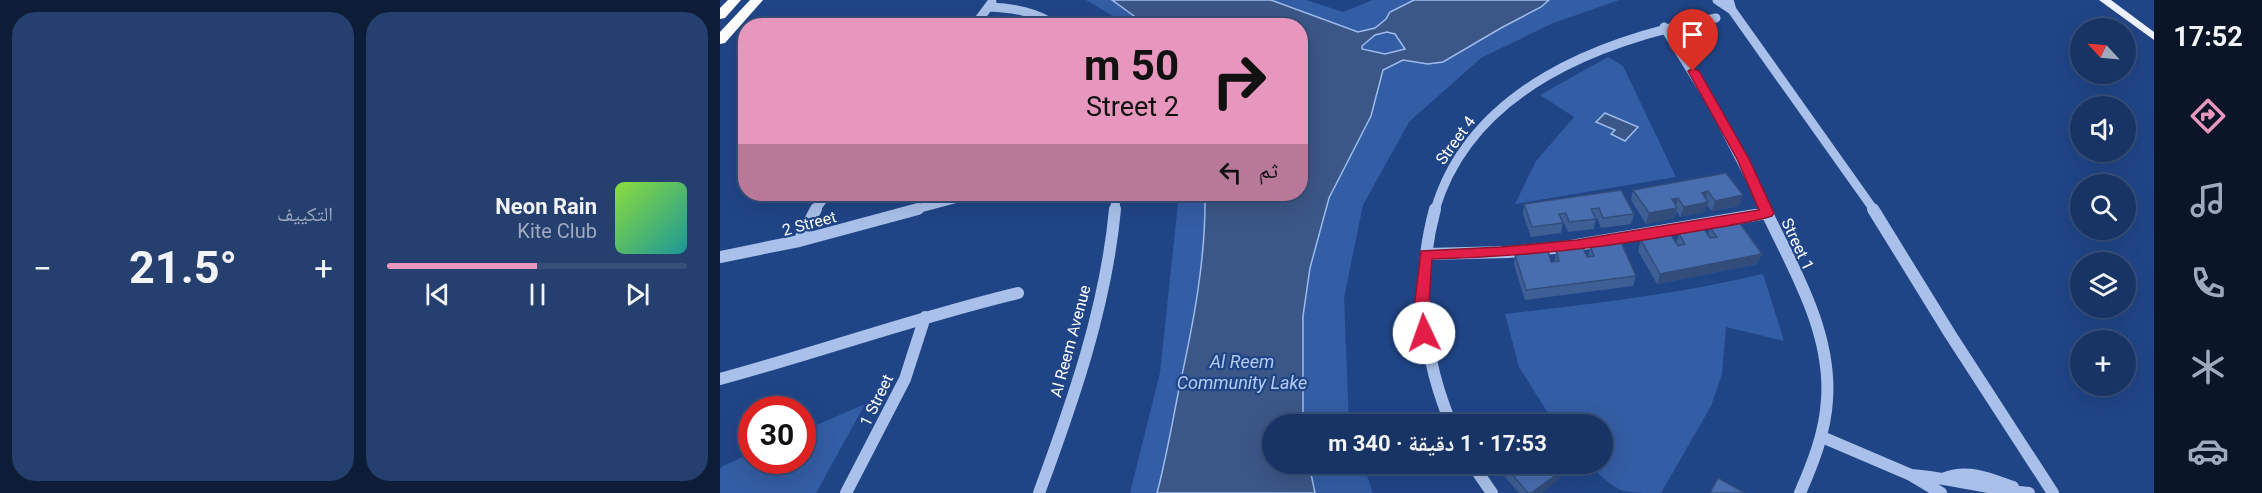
<!DOCTYPE html>
<html lang="ar">
<meta charset="utf-8">
<style>
:root{--surface:#183465;--page:#253f6e;--text:#f1f3f6;--muted:#9faabf;--line:#364f79;--accent:#e797bd}
body{margin:0;font-family:Roboto,"Noto Naskh Arabic",sans-serif;background:var(--page);color:var(--text);direction:rtl;height:100vh;display:flex;flex-direction:column;font-size:22px;white-space:nowrap}
*{box-sizing:border-box;margin:0}
p{font-size:20px;color:var(--muted)}
.icon{flex:none;width:33px;height:33px;fill:none;stroke:currentColor;stroke-width:2;stroke-linecap:round;stroke-linejoin:round}
.map{position:relative;flex:1;overflow:hidden;direction:ltr}
.panel{display:flex;flex-direction:column;gap:12px;padding:12px;background:#0d1d38;width:720px}
.panel>*{flex:none}
.hud{position:absolute;left:18px;top:18px;width:570px;height:183px;border-radius:24px;box-shadow:0 6px 24px #0002,0 0 0 2px var(--line);direction:rtl;background:#e797bd;color:#111;overflow:hidden}
.needle{width:39px;rotate:296deg}
.controls{position:absolute;left:1350px;top:18px;display:grid;gap:12px}
.controls a{display:grid;place-items:center;width:66px;height:66px;border-radius:50%;background:var(--surface);box-shadow:0 6px 24px #0002,0 0 0 2px var(--line);font-size:30px}
.speed{position:absolute;left:18px;top:396px;display:flex;gap:12px;font-size:30px;font-weight:700;text-align:center}
.speed>*{display:grid;place-content:center;width:78px;height:78px;border-radius:50%;background:var(--surface);box-shadow:0 6px 24px #0002,0 0 0 2px var(--line);line-height:1}
.speed .limit{border:9px solid #d22;background:#fff;color:#111}
.pin{position:absolute;display:grid;place-items:center;width:51px;height:51px;color:#fff;margin:-62px -26px;border-radius:50% 50% 50% 0;rotate:-45deg;box-shadow:0 0 6px #0007}
.pin .icon{rotate:45deg}
.me{position:absolute;width:66px;margin:-33px;rotate:357deg;stroke-linejoin:round;filter:drop-shadow(0 0 4px #0008)}
.turn{display:flex;align-items:center;gap:21px;height:126px;padding:0 30px;font-size:27px}
.turn .icon{width:78px;height:78px;stroke-width:2.5}
.turn b{display:block;font-size:42px;line-height:51px}
.then{display:flex;align-items:center;height:57px;padding:0 30px;background:#0003;gap:12px;font-size:22px}
.big{font-size:45px;font-weight:700;line-height:1.1}
.panel .widget{flex:1;display:flex;flex-direction:column;justify-content:center;gap:9px;min-width:0;padding:0 21px;border-radius:24px;background:var(--page)}
.song{display:flex;align-items:center;gap:18px}
.cover{width:72px;height:72px;border-radius:9px;background:linear-gradient(135deg,hsl(90 70% 55%),hsl(180 70% 35%))}
.played{height:6px;border-radius:3px;background:linear-gradient(90deg,var(--accent) 50%,var(--line) 50%)}
.keys{display:flex;justify-content:space-around;direction:ltr}
.heat{display:flex;justify-content:space-between;align-items:center;font-size:33px;direction:ltr}
.panel .tiles{flex:1;display:grid;gap:12px;grid-template-columns:repeat(2,1fr)}
.trip{position:absolute;left:542px;top:414px;width:351px;height:60px;border-radius:30px;background:var(--surface);box-shadow:0 6px 24px #0002,0 0 0 2px var(--line);font-weight:700;line-height:60px;text-align:center;direction:rtl}
main{display:flex;flex:1;min-height:0}
.tabs{display:flex;flex-direction:column;width:108px;justify-content:space-around;align-items:center;background:#0a1528;color:var(--muted)}
.tabs .icon{width:42px;height:42px}
.tabs .current{color:var(--accent)}
.tabs b{font-size:27px;color:var(--text)}
.map>svg:first-child{display:block}
.green{fill:#335da4}
.water{fill:#3b5787;stroke:#9dbbec;stroke-width:1.5;fill-rule:evenodd}
.lines{fill:none;stroke-linecap:round;stroke-linejoin:round}
.minor-far1{stroke:#a9c1ea;stroke-width:9}
.minor{stroke:#a9c1ea;stroke-width:12}
.major{fill:#edf2fe;fill-rule:evenodd}
.highway{fill:#fff;fill-rule:evenodd}
.wall{fill:#3e5f96}
.shaded-wall{fill:#324d7a}
.building{fill:#486eaf;stroke:#324d7a;stroke-width:1.5}
.route{fill:#e11d48;stroke:#92132f;stroke-width:1.5}
.labels{text-anchor:middle;stroke-width:4.5;stroke-linejoin:round;paint-order:stroke}
.street-label{font-size:16px;fill:#fff;stroke:#204587}
.water-label{font-size:18px;font-style:italic;fill:#b5ccf1;stroke:#204587}
</style>
<main>
<nav class="tabs">
<b>17:52</b>
<svg class="icon current" aria-label="directions" viewBox="0 0 24 24"><path d="M12 3l9 9-9 9-9-9zM9 14v-3h6M13 9l2 2-2 2"/></svg>
<svg class="icon" aria-label="music" viewBox="0 0 24 24"><path d="M9 18V5l10-2v13"/><circle cx="6" cy="18" r="3"/><circle cx="16" cy="16" r="3"/></svg>
<svg class="icon" aria-label="phone" viewBox="0 0 24 24"><path d="M5 4h4l2 5-3 2q2 4 5 5l2-3 5 2v4C11 20 4 13 5 4z"/></svg>
<svg class="icon" aria-label="climate" viewBox="0 0 24 24"><path d="M12 3v18M4 7l16 10M4 17L20 7"/></svg>
<svg class="icon" aria-label="car" viewBox="0 0 24 24"><path d="M5 17H2v-5l4-1 3-4h7l3 4 3 1v5h-3M9 17h6M6 11h13"/><circle cx="7" cy="17" r="2"/><circle cx="17" cy="17" r="2"/></svg>
</nav>
<div class="map">
<svg width="1434" height="493" viewBox="0 0 1434 493">
<rect width="100%" height="100%" fill="#204587"/>
<path class="green" d="M366 0H586L623 12 653 0H899L831 24 761 58 689 122 643 205 624 298 629 424H552V464H643L653 493H410L440 373 459 194H580V26L398 25 391 15Z
M888 57 903 66 956 177 795 204 816 161 854 117 820 95Z
M1043 274 1064 341 1006 327 1002 374 991 406 941 493C897 493 900 493 868 464H882V424H835L799 367 785 314C872 304 958 294 1043 274Z
M145 404 96 493H0V469L3 466 31 453 32 460H82L83 431Z"/>
<path class="water" d="M392 0H551L638 32 655 28 666 19 670 12 694 0H829L821 7 781 28 723 62 708 64 683 60 663 70 651 116 609 198 590 268 583 316V424H552V464H589L595 493H437C446 459 452 424 459 389 473 325 486 260 485 194H580V26L422 25 414 16ZM667 32 675 34 685 49 665 54 642 49V46L655 35Z
M885 113 918 127 905 141 891 134 895 130 876 122Z"/>
<g class="lines">
<path class="minor-far1" d="M997 0 1012 10
M1009 0 1012 10 1154 210
M269 7C294 8 316 12 337 26
M254 26 272 2
M944 27 993 106 1046 210
M95 210 107 194
M193 210 253 194
M395 210 396 194
M715 210C751 88 883 39 996 18"/>
<path class="minor" d="M715 209C695 283 702 354 731 424
M1045 209C1073 268 1112 332 1107 400 1105 433 1093 463 1080 493
M1153 209 1230 334 1333 493
M79 241 96 209
M706 254 788 252 845 247 1047 213
M0 257 79 241 198 209
M0 379C100 352 197 317 298 293
M1102 437 1191 475 1221 493
M752 464 772 493
M1191 475C1231 478 1269 489 1309 493
M1225 478C1249 469 1270 479 1293 487
M126 493 185 379 205 317
M319 493C353 401 386 307 395 209"/>
<path class="major" d="M1379 0H1391L1434 32V40Z"/>
<path class="highway" d="M8 0H21L5 18 0 19V8Z
M30 0H43L5 43 0 44V32Z"/>
</g>
<path class="wall" d="M1006 173 1019 206 992 211 987 205 984 212 960 217 957 211 954 218 926 224 911 200 913 190Z
M901 190 914 214 911 224 881 228 877 218H876L874 229 848 232 844 223H843L841 233 811 237 803 214 804 204Z
M990 228 1042 254 1037 264 937 284 918 251 921 240 956 243 959 234 988 235Z
M870 246 916 276 913 286 805 300 794 265 795 255 831 262H835L836 250 867 257H868Z
M781 464H837L840 478 821 493H799L780 471Z"/>
<path class="shaded-wall" d="M988 191 985 202 982 193Z
M1023 195 1019 206 992 211 995 201Z
M958 198 955 208H957L954 218 926 224 929 213 952 199Z
M988 202 984 212 960 217 964 207Z
M1042 254 1037 264 937 284 940 274Z
M843 470 840 478 821 493H811Z"/>
<path class="building" d="M1006 173 1023 195 995 201 988 191 982 193 988 202 964 207 958 198 952 199 957 208 929 213 913 190Z
M901 190 914 214 883 218 879 208 871 209 876 219 849 222 846 213 839 214 843 223 812 227 804 204Z
M1019 222 1042 254 940 274 921 240 951 235 958 246 965 244 959 234 984 229 990 238 997 237 990 228Z
M901 242 916 276 806 290 795 255 828 251 831 262 839 261 836 250 863 247 867 257 874 256 870 246Z
M783 464H837L843 470 811 493H808Z
M998 478 1025 493H990Z"/>
<path class="route" d="M973 68 979 71 1029 159 1054 213 1052 216C1026 224 998 227 971 232 885 248 800 257 712 259L709 301 711 333 709 337H698L695 301 701 251 781 247 857 240 1039 210 1017 159 968 71Z"/>
<g class="labels">
<g class="street-label">
<text transform="translate(735 140) rotate(-54)" y="6">Street 4</text>
<text transform="translate(89 223) rotate(-15)" y="6">2 Street</text>
<text transform="translate(1078 244) rotate(65)" y="6">Street 1</text>
<text transform="translate(350 341) rotate(-75)" y="6">Al Reem Avenue</text>
<text transform="translate(156 400) rotate(-64)" y="6">1 Street</text>
</g>
<g class="water-label">
<text x="522" y="368">Al Reem<tspan x="522" dy="21">Community Lake</tspan></text>
</g>
</g>
</svg>
<div class="controls">
<a><svg class="needle" viewBox="-14 -14 28 28"><path d="M0-13l5 13h-10z" fill="#e53935"/><path d="M0 13l5-13h-10z" fill="#9faabf"/></svg></a>
<a><svg class="icon" aria-label="sound" viewBox="0 0 24 24"><path d="M4 9h4l5-4v14l-5-4H4zM17 9q2 3 0 6"/></svg></a>
<a><svg class="icon" aria-label="search" viewBox="0 0 24 24"><circle cx="10" cy="10" r="6"/><path d="M15 15l6 6"/></svg></a>
<a><svg class="icon" aria-label="layers" viewBox="0 0 24 24"><path d="M12 4l9 5-9 5-9-5zM3 14l9 5 9-5"/></svg></a>
<a>+</a>
</div>
<div class="speed"><div class="limit">30</div></div>
<div class="pin" style="left:973px;top:71px;background:#d93025"><svg class="icon" aria-label="arrive" viewBox="0 0 24 24"><path d="M6 21V4h12l-3 4 3 4H6"/></svg></div>
<svg class="me" style="left:704px;top:333px" viewBox="-20 -20 40 40"><circle r="19" fill="#fff"/><path d="M0-13L10 11 0 6-10 11z" fill="#e11d48"/></svg>
<div class="trip">17:53 · 1 دقيقة · 340 m</div>
<div class="hud">
<div class="turn"><svg class="icon" aria-label="right" viewBox="0 0 24 24"><path d="M7 20v-9h11M14 6l5 5-5 5"/></svg><div><b>50 m</b>Street 2</div></div>
<div class="then">ثم<svg class="icon" aria-label="left" viewBox="0 0 24 24"><path d="M17 20v-9H6M10 6l-5 5 5 5"/></svg></div>
</div>
</div>
<section class="panel">
<div class="tiles">
<div class="widget">
<div class="song"><i class="cover"></i><div><b>Neon Rain</b><p>Kite Club</p></div></div>
<div class="played"></div>
<div class="keys"><svg class="icon" aria-label="previous" viewBox="0 0 24 24"><path d="M18 5L8 12l10 7zM5 5v14"/></svg><svg class="icon" aria-label="pause" viewBox="0 0 24 24"><path d="M8 5v14M16 5v14"/></svg><svg class="icon" aria-label="next" viewBox="0 0 24 24"><path d="M6 5l10 7-10 7zM19 5v14"/></svg></div>
</div>
<div class="widget"><p>التكييف</p>
<div class="heat"><a>−</a><b class="big">21.5°</b><a>+</a></div>
</div>
</div>
</section>
</main>
